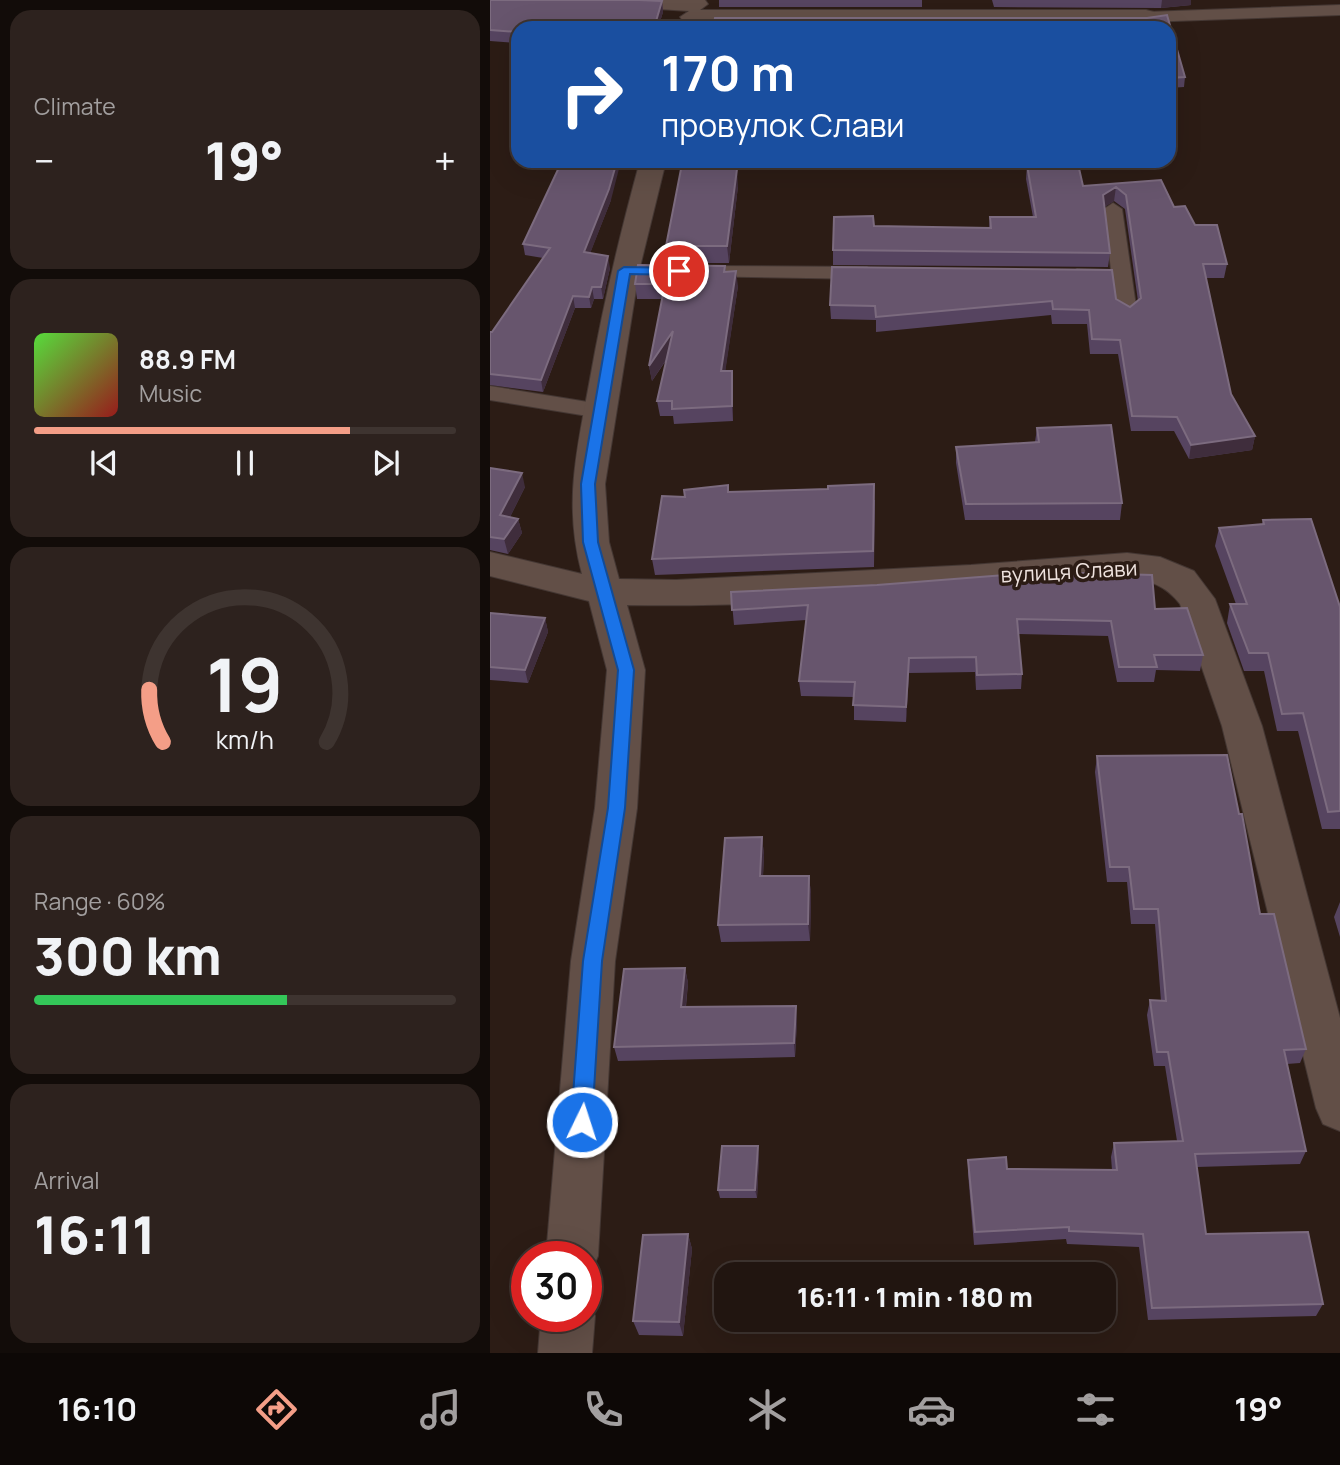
<!DOCTYPE html>
<meta charset="utf-8">
<style>
:root{--surface:#211510;--page:#2d221e;--text:#f1f3f6;--muted:#a29f9f;--line:#3e3430;--accent:#f49e87}
body{margin:0;font-family:Manrope,sans-serif;background:var(--page);color:var(--text);height:100vh;display:flex;flex-direction:column;font-size:26px;white-space:nowrap}
*{box-sizing:border-box;margin:0}
p{font-size:23px;color:var(--muted)}
.icon{flex:none;width:38px;height:38px;fill:none;stroke:currentColor;stroke-width:2;stroke-linecap:round;stroke-linejoin:round}
.map{position:relative;flex:1;overflow:hidden}
.drawer{display:flex;flex-direction:column;gap:10px;padding:10px;background:#120c09;width:490px}
.drawer>*{flex:none}
.guide{position:absolute;left:21px;top:21px;width:665px;height:147px;border-radius:21px;box-shadow:0 7px 28px #0002,0 0 0 2px var(--line);background:#1a4fa0;color:#fff;overflow:hidden}
.speed{position:absolute;left:21px;top:1241px;display:flex;gap:14px;font-size:35px;font-weight:700;text-align:center}
.speed>*{display:grid;place-content:center;width:91px;height:91px;border-radius:50%;background:var(--surface);box-shadow:0 7px 28px #0002,0 0 0 2px var(--line);line-height:1}
.speed .limit{border:10px solid #d22;background:#fff;color:#111}
.pin{position:absolute;display:grid;place-items:center;width:60px;height:60px;color:#fff;margin:-30px;border:4px solid #fff;border-radius:50%;box-shadow:0 2px 7px #0007}
.me{position:absolute;width:77px;margin:-38px;rotate:4deg;stroke-linejoin:round;filter:drop-shadow(0 0 5px #0008)}
.turn{display:flex;align-items:center;gap:24px;height:147px;padding:0 35px;font-size:32px}
.turn .icon{width:91px;height:91px;stroke-width:2.5}
.turn b{display:block;font-size:49px;line-height:60px}
.big{font-size:52px;font-weight:800;line-height:1.1}
.drawer .widget{flex:1;display:flex;flex-direction:column;justify-content:center;gap:10px;min-width:0;padding:0 24px;border-radius:21px;background:var(--page)}
.drawer .dial{align-items:center;gap:0}
.dial svg{height:182px;overflow:visible;fill:none;stroke:var(--line);stroke-width:7;stroke-linecap:round;text-anchor:middle}
.dial text{fill:var(--text);stroke:none}
.song{display:flex;align-items:center;gap:21px}
.cover{width:84px;height:84px;border-radius:10px;background:linear-gradient(135deg,hsl(110 70% 55%),hsl(0 70% 35%))}
.played{height:7px;border-radius:4px;background:linear-gradient(90deg,var(--accent) 75%,var(--line) 75%)}
.keys{display:flex;justify-content:space-around;direction:ltr}
.heat{display:flex;justify-content:space-between;align-items:center;font-size:38px;direction:ltr}
.charge{height:10px;border-radius:5px;background:linear-gradient(90deg,#34c759 60%,var(--line) 0)}
.trip{position:absolute;left:224px;top:1262px;width:402px;height:70px;border-radius:21px;background:var(--surface);box-shadow:0 7px 28px #0002,0 0 0 2px var(--line);font-weight:800;line-height:70px;text-align:center}
.menu{display:flex;height:112px;justify-content:space-around;align-items:center;background:#0d0806;color:var(--muted)}
.menu .icon{width:49px;height:49px}
.menu .current{color:var(--accent)}
.menu b{font-size:32px;color:var(--text)}
main{display:flex;flex:1;min-height:0}
.map>svg:first-child{display:block}
.lines{fill:none;stroke-linecap:round;stroke-linejoin:round}
.lane-casing{stroke:#443733;stroke-width:2}
.street-casing{stroke:#443733;stroke-width:2}
.lane{fill:#624f47;fill-rule:evenodd}
.street{fill:#624f47;fill-rule:evenodd}
.wall{fill:#564460}
.shaded-wall{fill:#3f2d3c}
.building{fill:#67556d;stroke:#7c6b7f;stroke-width:2}
.route{fill:#1a73e8;stroke:#114b97;stroke-width:2}
.labels{text-anchor:middle;stroke-width:7;stroke-linejoin:round;paint-order:stroke}
.street-label{font-size:21px;fill:#efe3df;stroke:#2c1c15}
</style>
<main>
<section class="drawer">
<div class="widget"><p>Climate</p>
<div class="heat"><a>−</a><b class="big">19°</b><a>+</a></div>
</div>
<div class="widget">
<div class="song"><i class="cover"></i><div><b>88.9 FM</b><p>Music</p></div></div>
<div class="played"></div>
<div class="keys"><svg class="icon" aria-label="previous" viewBox="0 0 24 24"><path d="M18 5L8 12l10 7zM5 5v14"/></svg><svg class="icon" aria-label="pause" viewBox="0 0 24 24"><path d="M8 5v14M16 5v14"/></svg><svg class="icon" aria-label="next" viewBox="0 0 24 24"><path d="M6 5l10 7-10 7zM19 5v14"/></svg></div>
</div>
<div class="widget dial"><svg viewBox="0 0 100 80">
<path d="M14 69A42 42 0 1 1 86 69"/>
<path d="M14 69A42 42 0 0 1 8 46" stroke="#f49e87"/>
<text x="50" y="56" font-size="32" font-weight="700">19</text>
<text x="50" y="72" font-size="11">km/h</text>
</svg></div>
<div class="widget"><p>Range · 60%</p><b class="big">300 km</b><div class="charge"></div></div>
<div class="widget"><p>Arrival</p><b class="big">16:11</b></div>
</section>
<div class="map">
<svg width="850" height="1353" viewBox="0 0 850 1353">
<rect width="100%" height="100%" fill="#2c1c15"/>
<g class="lines">
<g class="lane-casing">
<path id="lane" d="M850 5V15L656 22 648 17 656 12Z
M623 203 632 209 647 313 637 319 627 313 623 282 587 281 577 275 587 269 621 270 614 209Z
M213 266 377 267 387 273 377 279 206 276 203 272Z
M0 386 110 404 121 411 110 418 0 400Z"/>
</g>
<g class="street-casing">
<path id="street" d="M125 0H215L218 4 210 10H656L664 12 668 17 664 22 656 24H202L194 22 190 17 199 11 137 7 129 5Z
M150 161H176L149 271 115 484 119 542 129 579 186 580 481 565 637 553 670 557 704 571 725 599 772 726 850 1018V1131L833 1124 826 1108 732 726 690 604C675 585 661 581 637 577 471 592 303 608 137 605L155 670 147 808 125 961 108 1256 100 1274 96 1276V1256H56L81 961 105 808 117 670 99 601 0 576V552L92 574C73 503 87 450 100 379 113 305 130 234 150 161Z
M96 1297 105 1316 102 1353H48L51 1316H96Z"/>
</g>
<use href="#lane" class="lane"/>
<use href="#street" class="street"/>
</g>
<path class="wall" d="M0 0 172 1 173 12 168 28H28V43L0 41Z
M229 0H432V7H229Z
M502 0H701V5L671 8 504 7Z
M677 15 695 77 694 87 679 88V28H223L225 18H657Z
M537 165 593 186 671 180 684 207 705 225 737 264 734 278H716L741 394 765 436 762 450 699 459 684 431H641L628 354H600L597 324H562L561 315 386 332V320L341 319 340 305 626 299 640 307 648 301 635 209 624 201 614 207 620 253 618 267 343 265V250L384 226 499 228 500 217H543L536 179Z
M248 186 239 263H178L176 246Z
M121 200 100 253 120 268 113 299H104L101 308H85L53 392 0 385V332H2L53 258 35 255 33 244Z
M235 266 236 272 248 286 235 371H242L243 386V421L184 424 183 416H170L167 401 177 359 162 381 159 366 172 299H147L145 284Z
M547 428 632 503 630 520H475L466 463V447L545 442Z
M0 468 35 487 20 517 28 519 32 533 18 554 0 550Z
M238 492 385 500 384 567 165 575 162 559 195 497Z
M773 520 850 607V829H832L808 731H787L774 671H754L737 623 740 604H746L725 546 729 528 772 524Z
M241 592 665 609 713 655 710 671 666 670 664 682H627L618 636 528 634 532 674 531 689 486 690 485 672 419 673 416 722 364 720V697L311 696 309 681 316 620 244 625Z
M0 613 55 618 58 632 38 683 0 680Z
M607 756 749 814 770 914 816 1049 810 1063 797 1064 816 1151 810 1164 707 1167 716 1234 833 1304 826 1316 658 1320 649 1247 577 1244 576 1239 484 1245 478 1173V1160L517 1169 622 1170 621 1157 624 1143 687 1141 675 1066H664L657 1015 660 1000 671 1001 665 924H641L637 882H617L605 772Z
M272 837 274 855 273 876H319L321 894 320 941 231 942 228 925Z
M850 902V937L844 917Z
M195 968 198 983 196 1007 307 1021 305 1057 128 1061 124 1047Z
M269 1155 267 1198H230L228 1190Z
M198 1234 202 1249 193 1336 149 1335 143 1321Z"/>
<path class="shaded-wall" d="M672 0H701V5L671 8Z
M172 1 173 12 168 28H164Z
M127 161H131L121 200 96 264 94 252Z
M247 169 248 186 239 263 237 246Z
M626 187 624 201 611 209 613 195Z
M118 256 120 268 113 299 111 287Z
M246 271 248 286 233 387 231 371Z
M102 287 104 299 101 308 99 297Z
M83 296 85 308 53 392 51 380Z
M183 331 185 346 162 381 159 366Z
M242 371 243 386V421L242 406Z
M765 436 762 450 699 459 701 445Z
M32 473 35 487 14 529 10 515Z
M28 519 32 533 18 554 14 539Z
M55 618 58 632 38 683 35 670Z
M419 658V673L416 722V707Z
M272 837 274 855 272 894 270 876Z
M319 876 321 894 320 941 318 924Z
M195 968 198 983 194 1022 191 1007Z
M306 1006 307 1021 305 1057 304 1043Z
M268 1146 269 1155 267 1198 265 1190Z
M198 1234 202 1249 193 1336 189 1322Z"/>
<path class="building" d="M0 0H149L172 1 164 28H28V32L0 30Z
M677 15 695 77 679 78V28H223L225 18H657Z
M72 161H127L119 189 94 252 118 256 111 287H102L99 297 83 296 51 380 0 374V332H2L60 248 33 244Z
M588 164 593 186 671 180 684 207 695 206 705 225H727L737 264H713L741 394 765 436 701 445 687 417 642 416 630 340 602 339 599 310 563 309 562 301 386 317 385 306 340 305 342 267 622 270 626 299 640 307 651 298 636 195 626 187 613 195 620 253 343 250 344 217 383 216 384 226 501 228 500 217H546L537 165Z
M191 169H247L237 246H176Z
M148 265 235 266 234 272 246 271 231 371H242V406L182 409V401H167L183 331 159 366 175 284H145Z
M621 425 632 503 476 504 466 447 549 442 547 428Z
M0 468 32 473 10 515 28 519 14 539 0 537Z
M384 484 383 551 162 559 172 496 195 497 194 490 238 485V492L338 489V486Z
M821 519 850 607V811L838 812 813 713 792 714 778 653H759L740 604H757L729 528 774 524 773 520Z
M554 572 662 575 665 609 697 608 713 655H664L667 667H629L621 621 527 619 532 674 487 675 486 657 419 658 416 707 363 705 365 682 309 681 318 605 242 610 241 592 387 585Z
M0 613 55 618 35 670 0 667Z
M737 755 749 814H752L770 914H784L816 1049 794 1050 816 1151 705 1154 716 1234 818 1232 833 1304 662 1308 653 1234 579 1231V1227L485 1232 478 1160 516 1157 517 1169 627 1170 624 1143 693 1141 678 1052H667L660 1000 676 1001 668 909H644L639 867H620L607 756Z
M272 837 270 876H319L318 924 228 925 235 838Z
M195 968 191 1007 306 1006 304 1043 124 1047 134 969Z
M232 1146H268L265 1190H228Z
M198 1234 189 1322 143 1321 153 1235Z"/>
<path class="route" d="M134 267 189 268 195 271 189 275 140 274 105 484 108 542 144 670 135 808 112 961 102 1122 99 1129 92 1132 84 1129 81 1122 93 961 118 808 128 670 93 542 91 484 128 271Z"/>
<g class="labels">
<g class="street-label">
<text transform="translate(579 572) rotate(-3)" y="7">вулиця Слави</text>
</g>
</g>
</svg>
<div class="speed"><div class="limit">30</div></div>
<div class="pin" style="left:189px;top:271px;background:#d93025"><svg class="icon" aria-label="arrive" viewBox="0 0 24 24"><path d="M6 21V4h12l-3 4 3 4H6"/></svg></div>
<svg class="me" style="left:92px;top:1122px" viewBox="-20 -20 40 40"><circle r="17" fill="#1a73e8" stroke="#fff" stroke-width="3"/><path d="M0-11L8 9 0 5-8 9z" fill="#fff"/></svg>
<div class="trip">16:11 · 1 min · 180 m</div>
<div class="guide">
<div class="turn"><svg class="icon" aria-label="right" viewBox="0 0 24 24"><path d="M7 20v-9h11M14 6l5 5-5 5"/></svg><div><b>170 m</b>провулок Слави</div></div>
</div>
</div>
</main>
<nav class="menu">
<b>16:10</b>
<svg class="icon current" aria-label="directions" viewBox="0 0 24 24"><path d="M12 3l9 9-9 9-9-9zM9 14v-3h6M13 9l2 2-2 2"/></svg>
<svg class="icon" aria-label="music" viewBox="0 0 24 24"><path d="M9 18V5l10-2v13"/><circle cx="6" cy="18" r="3"/><circle cx="16" cy="16" r="3"/></svg>
<svg class="icon" aria-label="phone" viewBox="0 0 24 24"><path d="M5 4h4l2 5-3 2q2 4 5 5l2-3 5 2v4C11 20 4 13 5 4z"/></svg>
<svg class="icon" aria-label="climate" viewBox="0 0 24 24"><path d="M12 3v18M4 7l16 10M4 17L20 7"/></svg>
<svg class="icon" aria-label="car" viewBox="0 0 24 24"><path d="M5 17H2v-5l4-1 3-4h7l3 4 3 1v5h-3M9 17h6M6 11h13"/><circle cx="7" cy="17" r="2"/><circle cx="17" cy="17" r="2"/></svg>
<svg class="icon" aria-label="filters" viewBox="0 0 24 24"><path d="M4 7h16M4 17h16"/><circle cx="9" cy="7" r="2"/><circle cx="15" cy="17" r="2"/></svg>
<b>19°</b>
</nav>
